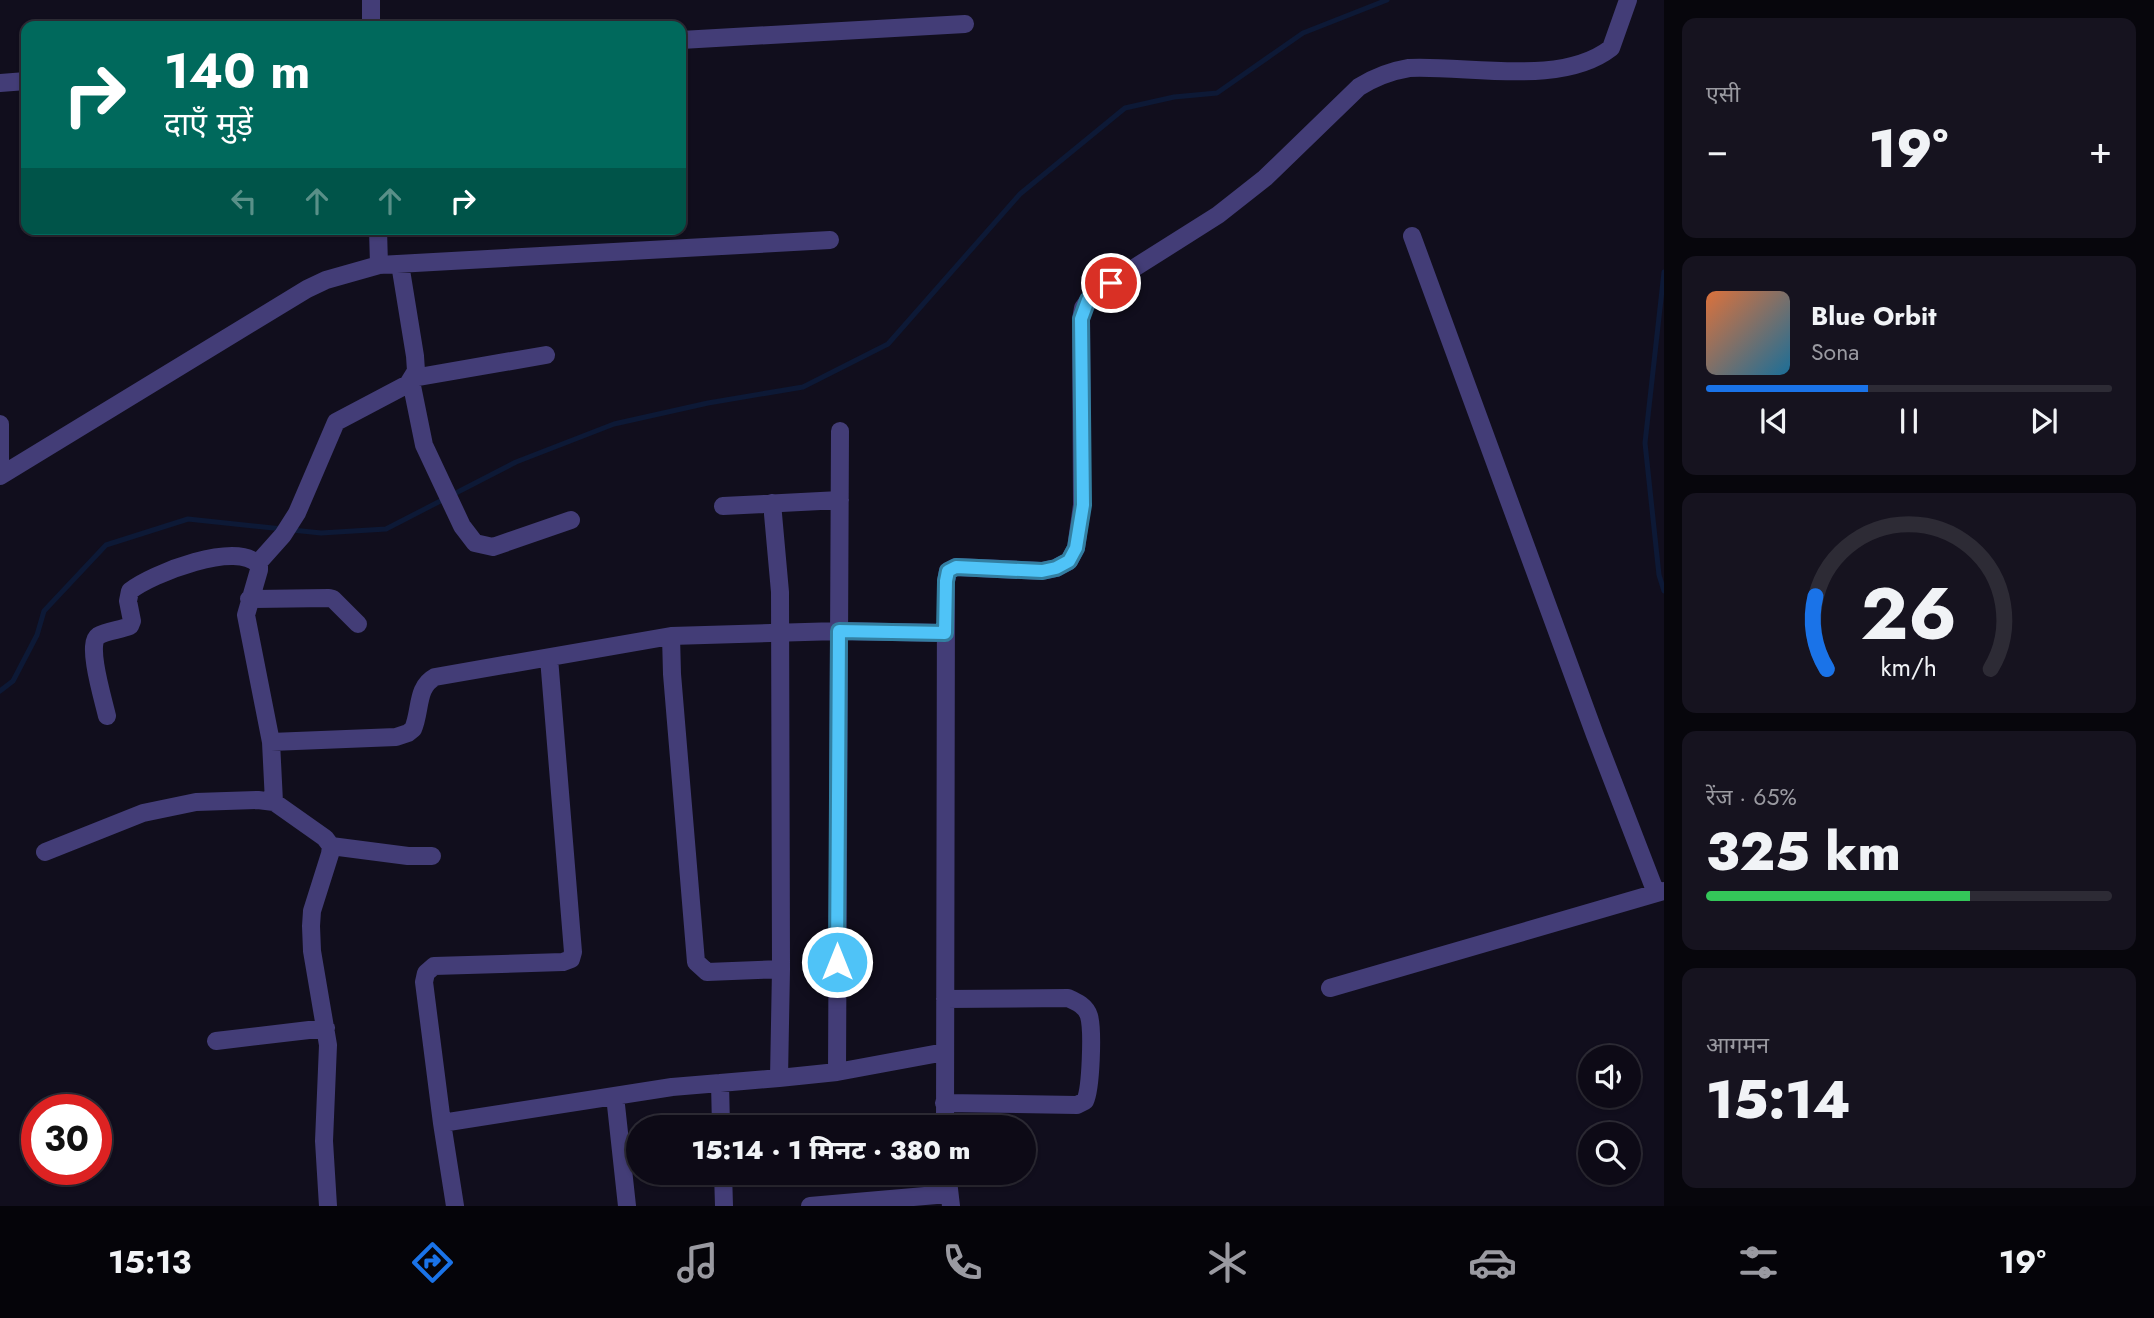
<!DOCTYPE html>
<html lang="hi">
<meta charset="utf-8">
<style>
:root{--surface:#0d0a16;--page:#16131f;--text:#f1f3f6;--muted:#9a9aa1;--line:#2d2b35;--accent:#1a73e8}
body{margin:0;font-family:Jost,"Noto Sans Devanagari",sans-serif;background:var(--page);color:var(--text);height:100vh;display:flex;flex-direction:column;font-size:26px;white-space:nowrap}
*{box-sizing:border-box;margin:0}
p{font-size:23px;color:var(--muted)}
.icon{flex:none;width:38px;height:38px;fill:none;stroke:currentColor;stroke-width:2;stroke-linecap:round;stroke-linejoin:round}
.map{position:relative;flex:1;overflow:hidden}
.drawer{display:flex;flex-direction:column;gap:18px;padding:18px;background:#07060c;width:490px}
.drawer>*{flex:none}
.banner{position:absolute;left:21px;top:21px;width:665px;height:214px;border-radius:14px;box-shadow:0 2px 5px #0004,0 0 0 2px var(--line);background:#00695c;color:#fff;overflow:hidden}
.tools{position:absolute;left:1578px;top:1045px;display:grid;gap:14px}
.tools a{display:grid;place-items:center;width:63px;height:63px;border-radius:50%;background:var(--surface);box-shadow:0 2px 5px #0004,0 0 0 2px var(--line);font-size:35px}
.speed{position:absolute;left:21px;top:1094px;display:flex;gap:14px;font-size:35px;font-weight:700;text-align:center}
.speed>*{display:grid;place-content:center;width:91px;height:91px;border-radius:50%;background:var(--surface);box-shadow:0 2px 5px #0004,0 0 0 2px var(--line);line-height:1}
.speed .limit{border:10px solid #d22;background:#fff;color:#111}
.pin{position:absolute;display:grid;place-items:center;width:60px;height:60px;color:#fff;margin:-30px;border:4px solid #fff;border-radius:50%;box-shadow:0 2px 7px #0007}
.me{position:absolute;width:77px;margin:-38px;rotate:0deg;stroke-linejoin:round;filter:drop-shadow(0 0 5px #0008)}
.turn{display:flex;align-items:center;gap:24px;height:147px;padding:0 28px;font-size:32px}
.turn .icon{width:91px;height:91px;stroke-width:2.5}
.turn b{display:block;font-size:49px;line-height:60px}
.lanes{display:flex;align-items:center;height:66px;padding:0 28px;background:#0003;justify-content:center;gap:35px;direction:ltr}
.lanes .off{opacity:.35}
.big{font-size:52px;font-weight:800;line-height:1.1}
.drawer .widget{flex:1;display:flex;flex-direction:column;justify-content:center;gap:10px;min-width:0;padding:0 24px;border-radius:14px;background:var(--page)}
.drawer .dial{align-items:center;gap:0}
.dial svg{height:182px;overflow:visible;fill:none;stroke:var(--line);stroke-width:7;stroke-linecap:round;text-anchor:middle}
.dial text{fill:var(--text);stroke:none}
.song{display:flex;align-items:center;gap:21px}
.cover{width:84px;height:84px;border-radius:10px;background:linear-gradient(135deg,hsl(20 70% 55%),hsl(200 70% 35%))}
.played{height:7px;border-radius:4px;background:linear-gradient(90deg,var(--accent) 40%,var(--line) 40%)}
.keys{display:flex;justify-content:space-around;direction:ltr}
.heat{display:flex;justify-content:space-between;align-items:center;font-size:38px;direction:ltr}
.charge{height:10px;border-radius:5px;background:linear-gradient(90deg,#34c759 65%,var(--line) 0)}
.trip{position:absolute;left:626px;top:1115px;width:410px;height:70px;border-radius:35px;background:var(--surface);box-shadow:0 2px 5px #0004,0 0 0 2px var(--line);font-weight:800;line-height:70px;text-align:center}
.tabs{display:flex;height:112px;justify-content:space-around;align-items:center;background:#050409;color:var(--muted)}
.tabs .icon{width:49px;height:49px}
.tabs .current{color:var(--accent)}
.tabs b{font-size:32px;color:var(--text)}
main{display:flex;flex:1;min-height:0}
.map>svg:first-child{display:block}
.lines{fill:none;stroke-linecap:round;stroke-linejoin:round}
.stream{stroke:#0d1936;stroke-width:5}
.minor{stroke:#433d77;stroke-width:18}
.route-casing{stroke:#337fa1;stroke-width:18}
.route{stroke:#4fc3f7;stroke-width:12}
</style>
<main>
<div class="map">
<svg width="1664" height="1206" viewBox="0 0 1664 1206">
<rect width="100%" height="100%" fill="#110e1d"/>
<g class="lines">
<path class="stream" d="M1664 272 1645 443 1659 575 1664 591
M0 691 13 681 37 635 44 611 106 545 188 519 321 533 386 529 516 462 614 424 708 403 803 387 888 344 1020 194 1125 108 1174 97 1217 93 1303 33 1387 0"/>
<path class="minor" d="M371 0V26
M681 40 965 24
M0 83 26 81
M378 229 379 265
M1412 236 1595 735 1656 893
M413 378 546 355
M411 381 424 445 462 526 475 543 493 547 571 520
M0 424V472
M0 476 307 289 326 280 379 265 830 240
M723 506 840 500
M258 563 283 535 297 513 336 422 408 384 416 371 415 356 400 264
M249 599 329 598 333 599 358 624
M671 636 672 674 696 962 707 972 781 969
M107 716C104 702 86 644 98 636 106 631 120 630 130 626L132 621 128 601 130 591C151 574 239 539 259 566V570L246 615 271 742 274 802
M271 742 396 737 408 733 413 729C421 711 416 687 435 677L671 636 839 631 945 633
M331 846 408 856H432
M45 852 143 813 196 802 258 800 274 802 325 838 331 846 330 854 312 911 311 926 312 951 328 1045 324 1141 328 1206
M1330 988 1664 891
M216 1041 326 1028
M837 1072 945 1052
M779 1078 837 1072 840 431
M615 1096 627 1206
M944 1103 1077 1105 1085 1101C1091 1089 1093 1030 1089 1016 1086 1006 1077 1002 1068 998L945 999
M442 1123 424 982 426 973 434 966 563 962 571 959 573 952 549 658
M721 1127 720 1083 779 1078 781 969 780 592 772 503
M945 1127 946 581 948 571 956 567 1042 571 1056 568 1069 561 1076 548 1082 505 1081 319 1083 308 1093 294 1218 215 1265 178 1359 87C1375 77 1391 71 1409 68 1469 65 1561 87 1611 48L1628 0
M723 1172 724 1206
M947 1172 951 1206
M455 1206 442 1123 672 1087 720 1083
M810 1206 948 1194"/>
</g>
<g class="lines">
<g class="route-casing">
<path id="route" d="M837 962 839 631 945 633 946 581 948 571 956 567 1042 571 1056 568 1069 561 1076 548 1083 505 1081 319 1088 300 1111 283"/>
</g>
<use href="#route" class="route"/>
</g>
</svg>
<div class="tools">
<a><svg class="icon" aria-label="sound" viewBox="0 0 24 24"><path d="M4 9h4l5-4v14l-5-4H4zM17 9q2 3 0 6"/></svg></a>
<a><svg class="icon" aria-label="search" viewBox="0 0 24 24"><circle cx="10" cy="10" r="6"/><path d="M15 15l6 6"/></svg></a>
</div>
<div class="speed"><div class="limit">30</div></div>
<div class="pin" style="left:1111px;top:283px;background:#d93025"><svg class="icon" aria-label="arrive" viewBox="0 0 24 24"><path d="M6 21V4h12l-3 4 3 4H6"/></svg></div>
<svg class="me" style="left:837px;top:962px" viewBox="-20 -20 40 40"><circle r="17" fill="#4fc3f7" stroke="#fff" stroke-width="3"/><path d="M0-11L8 9 0 5-8 9z" fill="#fff"/></svg>
<div class="trip">15:14 · 1 मिनट · 380 m</div>
<div class="banner">
<div class="turn"><svg class="icon" aria-label="right" viewBox="0 0 24 24"><path d="M7 20v-9h11M14 6l5 5-5 5"/></svg><div><b>140 m</b>दाएँ मुड़ें</div></div>
<div class="lanes"><svg class="icon off" aria-label="left" viewBox="0 0 24 24"><path d="M17 20v-9H6M10 6l-5 5 5 5"/></svg><svg class="icon off" aria-label="ahead" viewBox="0 0 24 24"><path d="M12 20V5M6 11l6-6 6 6"/></svg><svg class="icon off" aria-label="ahead" viewBox="0 0 24 24"><path d="M12 20V5M6 11l6-6 6 6"/></svg><svg class="icon" aria-label="right" viewBox="0 0 24 24"><path d="M7 20v-9h11M14 6l5 5-5 5"/></svg></div>
</div>
</div>
<section class="drawer">
<div class="widget"><p>एसी</p>
<div class="heat"><a>−</a><b class="big">19°</b><a>+</a></div>
</div>
<div class="widget">
<div class="song"><i class="cover"></i><div><b>Blue Orbit</b><p>Sona</p></div></div>
<div class="played"></div>
<div class="keys"><svg class="icon" aria-label="previous" viewBox="0 0 24 24"><path d="M18 5L8 12l10 7zM5 5v14"/></svg><svg class="icon" aria-label="pause" viewBox="0 0 24 24"><path d="M8 5v14M16 5v14"/></svg><svg class="icon" aria-label="next" viewBox="0 0 24 24"><path d="M6 5l10 7-10 7zM19 5v14"/></svg></div>
</div>
<div class="widget dial"><svg viewBox="0 0 100 80">
<path d="M14 69A42 42 0 1 1 86 69"/>
<path d="M14 69A42 42 0 0 1 9 37" stroke="#1a73e8"/>
<text x="50" y="56" font-size="32" font-weight="700">26</text>
<text x="50" y="72" font-size="11">km/h</text>
</svg></div>
<div class="widget"><p>रेंज · 65%</p><b class="big">325 km</b><div class="charge"></div></div>
<div class="widget"><p>आगमन</p><b class="big">15:14</b></div>
</section>
</main>
<nav class="tabs">
<b>15:13</b>
<svg class="icon current" aria-label="directions" viewBox="0 0 24 24"><path d="M12 3l9 9-9 9-9-9zM9 14v-3h6M13 9l2 2-2 2"/></svg>
<svg class="icon" aria-label="music" viewBox="0 0 24 24"><path d="M9 18V5l10-2v13"/><circle cx="6" cy="18" r="3"/><circle cx="16" cy="16" r="3"/></svg>
<svg class="icon" aria-label="phone" viewBox="0 0 24 24"><path d="M5 4h4l2 5-3 2q2 4 5 5l2-3 5 2v4C11 20 4 13 5 4z"/></svg>
<svg class="icon" aria-label="climate" viewBox="0 0 24 24"><path d="M12 3v18M4 7l16 10M4 17L20 7"/></svg>
<svg class="icon" aria-label="car" viewBox="0 0 24 24"><path d="M5 17H2v-5l4-1 3-4h7l3 4 3 1v5h-3M9 17h6M6 11h13"/><circle cx="7" cy="17" r="2"/><circle cx="17" cy="17" r="2"/></svg>
<svg class="icon" aria-label="filters" viewBox="0 0 24 24"><path d="M4 7h16M4 17h16"/><circle cx="9" cy="7" r="2"/><circle cx="15" cy="17" r="2"/></svg>
<b>19°</b>
</nav>
